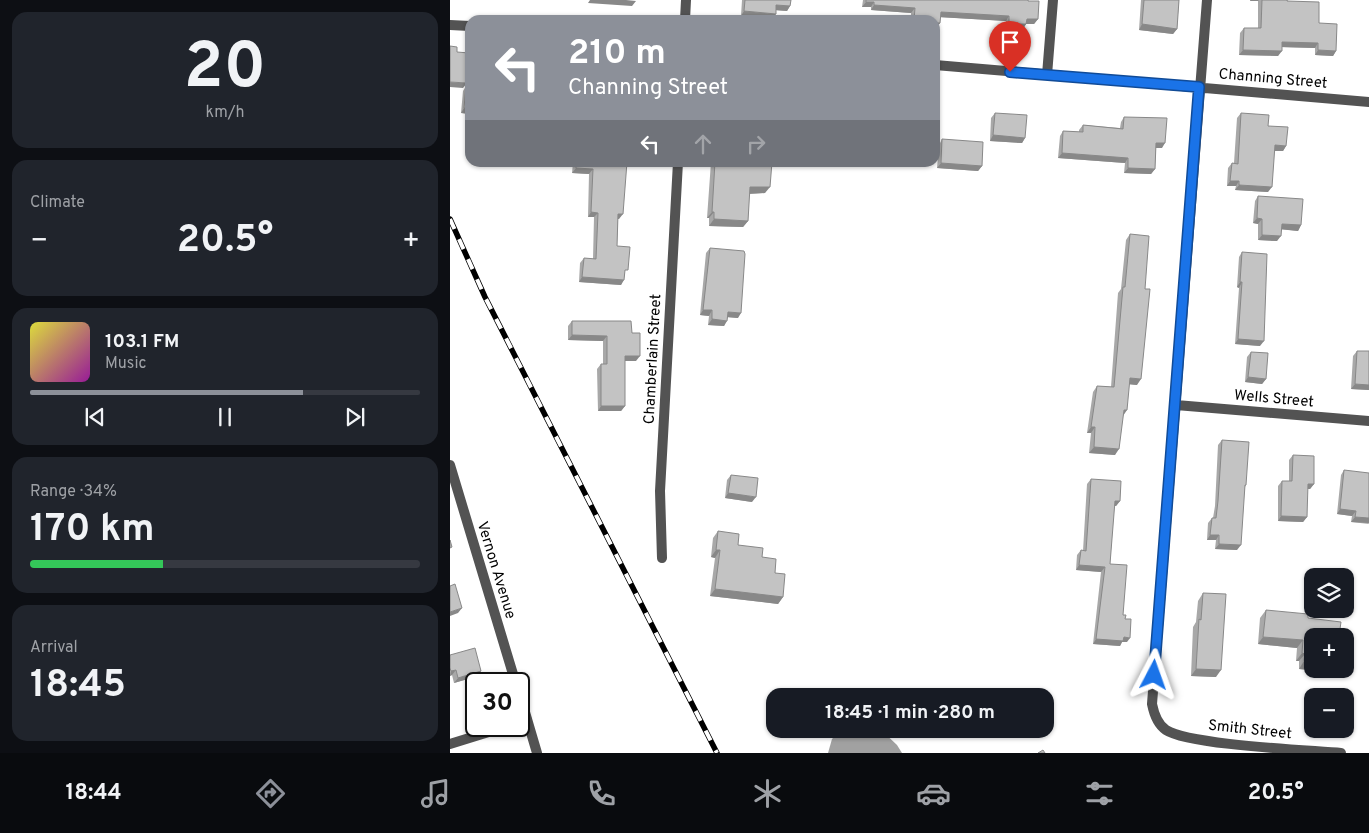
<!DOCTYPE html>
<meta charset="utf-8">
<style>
:root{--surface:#171b24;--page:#20242c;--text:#f1f3f6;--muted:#9ea1a6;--line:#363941;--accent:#8c9099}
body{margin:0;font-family:Overpass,sans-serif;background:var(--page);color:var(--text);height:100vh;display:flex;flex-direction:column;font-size:19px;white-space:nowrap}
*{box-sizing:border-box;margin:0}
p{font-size:16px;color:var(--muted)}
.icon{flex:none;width:28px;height:28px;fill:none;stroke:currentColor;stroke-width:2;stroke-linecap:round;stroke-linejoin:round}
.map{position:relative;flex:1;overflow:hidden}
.details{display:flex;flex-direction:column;gap:12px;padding:12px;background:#0d0f14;width:450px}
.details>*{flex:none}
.hud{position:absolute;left:15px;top:15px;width:475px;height:152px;border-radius:15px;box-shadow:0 1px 4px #0004;background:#8c9099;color:#fff;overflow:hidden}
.controls{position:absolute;left:854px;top:568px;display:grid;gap:10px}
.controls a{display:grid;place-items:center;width:50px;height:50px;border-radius:10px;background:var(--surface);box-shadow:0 1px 4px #0004;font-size:25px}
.speed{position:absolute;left:15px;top:672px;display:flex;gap:10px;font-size:25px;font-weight:700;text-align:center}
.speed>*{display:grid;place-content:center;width:65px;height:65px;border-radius:50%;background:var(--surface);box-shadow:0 1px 4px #0004;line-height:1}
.speed .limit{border:2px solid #111;border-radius:8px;background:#fff;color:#111}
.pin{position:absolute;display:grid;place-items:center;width:42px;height:42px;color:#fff;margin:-51px -21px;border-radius:50% 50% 50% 0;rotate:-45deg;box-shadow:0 0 5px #0007}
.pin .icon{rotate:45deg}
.me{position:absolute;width:55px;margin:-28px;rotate:4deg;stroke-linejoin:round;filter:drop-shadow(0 0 4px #0008)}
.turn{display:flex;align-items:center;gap:18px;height:105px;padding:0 20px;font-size:22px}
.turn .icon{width:65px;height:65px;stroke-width:2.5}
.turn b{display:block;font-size:35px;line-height:42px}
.lanes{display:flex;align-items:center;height:48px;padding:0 20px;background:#0003;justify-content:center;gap:25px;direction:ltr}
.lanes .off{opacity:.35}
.big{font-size:38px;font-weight:700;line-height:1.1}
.details .tile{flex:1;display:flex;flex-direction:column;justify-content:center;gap:8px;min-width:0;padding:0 18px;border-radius:15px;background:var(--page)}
.details .dial{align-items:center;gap:0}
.dial b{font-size:65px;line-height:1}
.song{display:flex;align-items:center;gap:15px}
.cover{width:60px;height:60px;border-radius:8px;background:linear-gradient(135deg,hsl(60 70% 55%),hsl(300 70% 35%))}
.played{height:5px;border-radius:2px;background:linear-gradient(90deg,var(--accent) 70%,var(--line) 70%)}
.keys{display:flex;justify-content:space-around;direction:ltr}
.heat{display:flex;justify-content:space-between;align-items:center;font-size:28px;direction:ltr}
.charge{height:8px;border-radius:4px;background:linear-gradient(90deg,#34c759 34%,var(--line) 0)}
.trip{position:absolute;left:316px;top:688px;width:288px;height:50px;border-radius:15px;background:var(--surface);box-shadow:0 1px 4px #0004;font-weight:700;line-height:50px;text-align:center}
.tabs{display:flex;height:80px;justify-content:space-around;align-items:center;background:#090b0e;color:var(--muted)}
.tabs .icon{width:35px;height:35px}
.tabs .current{color:var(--accent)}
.tabs b{font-size:22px;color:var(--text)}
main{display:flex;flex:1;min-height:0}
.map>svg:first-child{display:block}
.water{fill:#a1a1a1}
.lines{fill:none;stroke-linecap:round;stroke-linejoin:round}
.service{stroke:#535353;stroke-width:10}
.minor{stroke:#535353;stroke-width:10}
.rail-casing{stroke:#000;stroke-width:5.5}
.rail{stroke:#fff;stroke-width:4;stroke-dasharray:11;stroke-linecap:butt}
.wall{fill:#a8a8a8}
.shaded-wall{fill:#888}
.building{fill:#c3c3c3;stroke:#888}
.route-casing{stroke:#114b97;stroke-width:12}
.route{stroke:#1a73e8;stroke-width:9}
.labels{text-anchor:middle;stroke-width:4.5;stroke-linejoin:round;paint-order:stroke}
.street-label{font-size:15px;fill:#000;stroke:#fff}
</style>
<main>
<section class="details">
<div class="tile dial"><b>20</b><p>km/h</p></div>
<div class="tile"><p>Climate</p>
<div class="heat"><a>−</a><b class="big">20.5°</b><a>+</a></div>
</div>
<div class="tile">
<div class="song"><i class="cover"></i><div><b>103.1 FM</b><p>Music</p></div></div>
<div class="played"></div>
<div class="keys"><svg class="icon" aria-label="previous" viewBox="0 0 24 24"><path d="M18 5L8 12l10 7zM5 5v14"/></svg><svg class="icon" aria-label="pause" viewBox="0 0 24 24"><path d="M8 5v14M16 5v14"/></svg><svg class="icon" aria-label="next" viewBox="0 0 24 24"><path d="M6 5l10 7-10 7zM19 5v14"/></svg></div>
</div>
<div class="tile"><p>Range · 34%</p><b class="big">170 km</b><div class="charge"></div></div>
<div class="tile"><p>Arrival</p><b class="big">18:45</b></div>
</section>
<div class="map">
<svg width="919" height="753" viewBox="0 0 919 753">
<rect width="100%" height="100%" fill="#fff"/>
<path class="water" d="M392 729H430L447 745 452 753H378L382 739Z"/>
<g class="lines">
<path class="service" d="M597 75 603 0
M69 723 77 720
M0 744 58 726"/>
<path class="minor" d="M757 0 702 704C704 714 707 724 716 730 739 745 857 750 891 753
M235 20 236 0
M0 25 20 26
M485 65 919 102
M726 405 919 421
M0 465 66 684
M212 558 210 491 228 162
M69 692 87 753"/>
<g class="rail-casing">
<path id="rail" d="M0 219 35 297 267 753"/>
</g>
<use href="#rail" class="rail"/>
</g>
<path class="wall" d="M292 0H341L340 6 337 11 326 10V14L322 18 291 16Z
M413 0H578L588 19 584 24H576L573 29H556V21L490 17V23L486 28 485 20H461V13L421 10V7H412Z
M691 0H729L727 29 723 34 689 30Z
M800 0H837L869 23 886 51 883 56 865 55V48L832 47 828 56 789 55 790 33 794 28H808V1H800Z
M16 86H20V114L11 113 13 91Z
M545 113 575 138 572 143 540 141 541 118Z
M791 113 818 126 836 146 833 151H824L818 192 785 190 786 186H777L778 168 782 163H784L787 118Z
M674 117 712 148H706L705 169 701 174 674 173 675 163 608 158 610 136 613 131 629 132V130L633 125 670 128 671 122Z
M492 139 532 166 528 171 487 168 489 145Z
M123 162H177L169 219H168L167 246 175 275 171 285 129 282 130 263 134 258 143 259 144 217H138L139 174 122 173Z
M261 162H322L315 193 299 194 298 221 293 227 259 226V218H257Z
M808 196 851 225 848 231 831 229 827 241 808 240V224L803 223 805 201Z
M680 234 687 385 679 384 665 455 639 453 641 433H637L643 392 647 386 661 387 668 293 671 289 676 240Z
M260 248 288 318 278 317 274 326 258 325 259 316 250 315 256 253Z
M792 252 810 346 785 344 789 288 787 287 789 257Z
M122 321 182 333 186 361H175V406L171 411H148L147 369 151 364H153V341L118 340V326Z
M907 351 919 390 901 389 903 356Z
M801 352 816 379 812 384 795 382 797 357Z
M772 440 796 485 795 487 787 550 765 549 766 540H757L758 523 762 518H763L765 506 768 445Z
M843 455 864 484 860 489H857V517L853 522 828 521V486L832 481H839V460Z
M894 470 919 524 901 522 902 516 887 514 891 475Z
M281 475 302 502 275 498 277 480Z
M641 479 670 501 666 506H664L660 564 673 615 675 619 677 642H672L670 646 643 644 651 572 626 570 627 555 631 550 633 551 637 484Z
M268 531 288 545 312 557 325 573 333 597 328 604 260 596 265 558 261 557 263 538Z
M753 593 766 677 741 676 743 627 746 622 748 601Z
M816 610 858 618 882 672 849 669V661H846L847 648 808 644 810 618Z
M0 655 31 671 28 676 4 683 2 675 0 676Z"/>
<path class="shaded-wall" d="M140 0H176L186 1 182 6 138 3Z
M801 0H809L808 1H800Z
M416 2H424L421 7H412Z
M326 5 340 6 337 11 323 10Z
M424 5 465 8 461 13 421 10Z
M294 11 326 14 322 18 291 16Z
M491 12 559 16 556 21 487 17Z
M577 19H588L584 24H573Z
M485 23H490L486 28H485Z
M559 24H576L573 29H556Z
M692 24 727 29 723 34 689 30Z
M832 42 868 43 865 48 829 47Z
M793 50 832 51 828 56 789 55Z
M868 50 886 51 883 56 865 55Z
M0 82 17 83 13 88 0 87Z
M14 108 20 109V114L11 113Z
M543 135 575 138 572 143 540 141Z
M706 143H715L712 148H703Z
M825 145 836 146 833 151H821Z
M612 153 678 158 675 163 608 158Z
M491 163 532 166 528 171 487 168Z
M126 168 143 169 139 174 122 173Z
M678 168 705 169 701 174 674 173Z
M780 181H789L786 186H777Z
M789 185 822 187 818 192 785 190Z
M300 187H320L315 193 295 194Z
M141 212 148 213 144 217H138Z
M262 212H264L259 218H257Z
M168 214H173L169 219H165Z
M807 218 812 219 808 224 803 223Z
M264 219 298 221 293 227 259 226Z
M832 224 851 225 848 231 828 229Z
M812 235 831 236 827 241 808 240Z
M132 277 174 280 171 285 129 282Z
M790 282H792L789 288 787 287Z
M253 310H262L259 316 250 315Z
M278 312 291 313 288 318 275 317Z
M262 319 277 321 274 326 258 325Z
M122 335 157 336 153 341 118 340Z
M788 339 814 341 810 346 785 344Z
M175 356H190L186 361H171Z
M798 377 816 379 812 384 795 382Z
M680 378 691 379 687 385 676 384Z
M905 384 919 385V390L901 389Z
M151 406H175L171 411H148Z
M674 410H677L673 416Z
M641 427H645L641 433H637Z
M644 447 669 449 665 455 639 453Z
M858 484H864L860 489H854Z
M278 493 306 497 302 502 275 498Z
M665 501H670L666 506 661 505Z
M890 509 906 511 902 516 887 514Z
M831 516 857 517 853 522 828 521Z
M905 517 919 518V523L901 522Z
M760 535H769L766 540H757Z
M769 544 791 545 787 550 765 549Z
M266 550H270L265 558 261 557Z
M629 565 655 567 651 572 626 570Z
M265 589 333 597 328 604 260 596Z
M12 608 8 613 0 616V612Z
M674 637 680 638 677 642H672L670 646 643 644 646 639Z
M813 637 853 640 847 648 808 644Z
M852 653 855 654 849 661H846Z
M854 661 862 662V669H884L882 672 849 669Z
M746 669 771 670 766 677 741 676Z
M6 670 2 675 0 676 1 671Z
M31 671 28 676 4 683 8 678Z"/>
<path class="building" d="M295 0H341L340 6 326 5V14L294 11Z
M416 0H578V1H589L588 19H577L576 24H559V16L491 12 490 23H485V20H464L465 8 424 5V2H416Z
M694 0H729L727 29 692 24Z
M812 0H837V1L869 2V23L887 24 886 51 868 50V43L832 42V51L793 50 794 28H811Z
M0 46 7 47V52L19 53 17 83 0 82Z
M16 86H20V109L14 108Z
M545 113 577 115 575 138 543 135Z
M791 113 819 115 818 126 838 127 836 146 825 145 822 187 789 185V181H780L782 163 788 164Z
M674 117 717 118 715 143H706L705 169 678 168V158L612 153 613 131 633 132V125L673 129Z
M492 139 533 142 532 166 491 163Z
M126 162H177L173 214H168L167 246 180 247 178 270H175L174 280 132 277 134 258 146 259 148 213 141 212 143 169 126 168Z
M265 162H322L320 187H300L298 221 264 219V212H262Z
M808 196 853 199 851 225 832 224 831 236 812 235V219L807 218Z
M680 234 699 236 695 289H700L691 379 680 378 677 410H674L669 449 644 447 645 427H641L647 386 664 387 673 287H675Z
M260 248 294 251 295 254 291 313 278 312 277 321 262 319V310H253Z
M792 252 817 254 814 341 788 339 792 282H790Z
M122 321H181L182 333H190V356H175V406H151V364H157V336L122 335Z
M907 351H919V385L905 384Z
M801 352 818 353 816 379 798 377Z
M772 440 799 442 796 485H795L791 545 769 544V535H760L762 518H766L768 501Z
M843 455 864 456V484H858L857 517 831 516 832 481H842Z
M894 470 919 473V518L905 517 906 511 890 509Z
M281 475 308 478 306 497 278 493Z
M641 479 671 481 670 501H665L660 564 677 565 673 615H676L675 619H681L680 638 674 637 673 641 646 639 655 567 629 565 631 550 636 551Z
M268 531 289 534 288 545 313 548 312 557 326 559 325 573 335 574 333 597 265 589 270 550H266Z
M0 540 2 547 0 548Z
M5 584 12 608 0 612V586Z
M753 593 776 594 771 670 746 669 749 619 751 620Z
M816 610 858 614V618L891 622 889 636H862V662L854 661 855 654 852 653 853 640 813 637Z
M25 648 31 671 8 678 6 670 1 671 0 668V655Z
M593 750 595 753H588Z"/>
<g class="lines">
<g class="route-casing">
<path id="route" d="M560 72 749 87 704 675"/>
</g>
<use href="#route" class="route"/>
</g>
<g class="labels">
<g class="street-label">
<text transform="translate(823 78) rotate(5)" y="5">Channing Street</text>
<text transform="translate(202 359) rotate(-87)" y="5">Chamberlain Street</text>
<text transform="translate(824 398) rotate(5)" y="5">Wells Street</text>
<text transform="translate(47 570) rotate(73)" y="5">Vernon Avenue</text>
<text transform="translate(800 729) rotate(6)" y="5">Smith Street</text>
</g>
</g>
</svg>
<div class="controls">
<a><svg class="icon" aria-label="layers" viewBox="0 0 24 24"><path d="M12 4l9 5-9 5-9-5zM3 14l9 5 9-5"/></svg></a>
<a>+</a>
<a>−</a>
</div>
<div class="speed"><div class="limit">30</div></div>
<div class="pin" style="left:560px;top:72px;background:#d93025"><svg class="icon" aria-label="arrive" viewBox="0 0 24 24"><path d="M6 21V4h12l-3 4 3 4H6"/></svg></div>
<svg class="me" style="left:704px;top:675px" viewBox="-20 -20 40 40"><path d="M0-17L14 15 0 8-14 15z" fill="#1a73e8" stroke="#fff" stroke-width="4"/></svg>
<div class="trip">18:45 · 1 min · 280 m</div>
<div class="hud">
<div class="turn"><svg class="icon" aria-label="left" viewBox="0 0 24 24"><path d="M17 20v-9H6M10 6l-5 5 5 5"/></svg><div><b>210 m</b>Channing Street</div></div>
<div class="lanes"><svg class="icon" aria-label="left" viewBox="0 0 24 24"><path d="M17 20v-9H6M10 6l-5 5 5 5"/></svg><svg class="icon off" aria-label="ahead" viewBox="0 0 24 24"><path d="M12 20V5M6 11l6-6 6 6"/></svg><svg class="icon off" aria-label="right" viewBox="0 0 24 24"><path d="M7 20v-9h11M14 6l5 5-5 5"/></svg></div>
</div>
</div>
</main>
<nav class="tabs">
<b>18:44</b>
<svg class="icon current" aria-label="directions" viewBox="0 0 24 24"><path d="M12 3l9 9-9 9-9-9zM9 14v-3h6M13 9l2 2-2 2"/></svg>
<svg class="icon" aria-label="music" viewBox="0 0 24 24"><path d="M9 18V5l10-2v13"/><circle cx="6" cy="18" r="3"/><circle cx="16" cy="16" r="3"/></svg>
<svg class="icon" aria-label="phone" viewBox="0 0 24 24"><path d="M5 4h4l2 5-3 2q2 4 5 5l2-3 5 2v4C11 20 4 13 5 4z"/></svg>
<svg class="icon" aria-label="climate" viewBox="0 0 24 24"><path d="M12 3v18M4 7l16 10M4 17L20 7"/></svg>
<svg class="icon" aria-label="car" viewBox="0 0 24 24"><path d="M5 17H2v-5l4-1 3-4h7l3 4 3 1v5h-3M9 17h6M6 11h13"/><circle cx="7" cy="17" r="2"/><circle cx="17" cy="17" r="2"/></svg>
<svg class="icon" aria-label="filters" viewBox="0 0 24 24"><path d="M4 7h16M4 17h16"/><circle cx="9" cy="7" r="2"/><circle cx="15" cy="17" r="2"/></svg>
<b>20.5°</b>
</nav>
